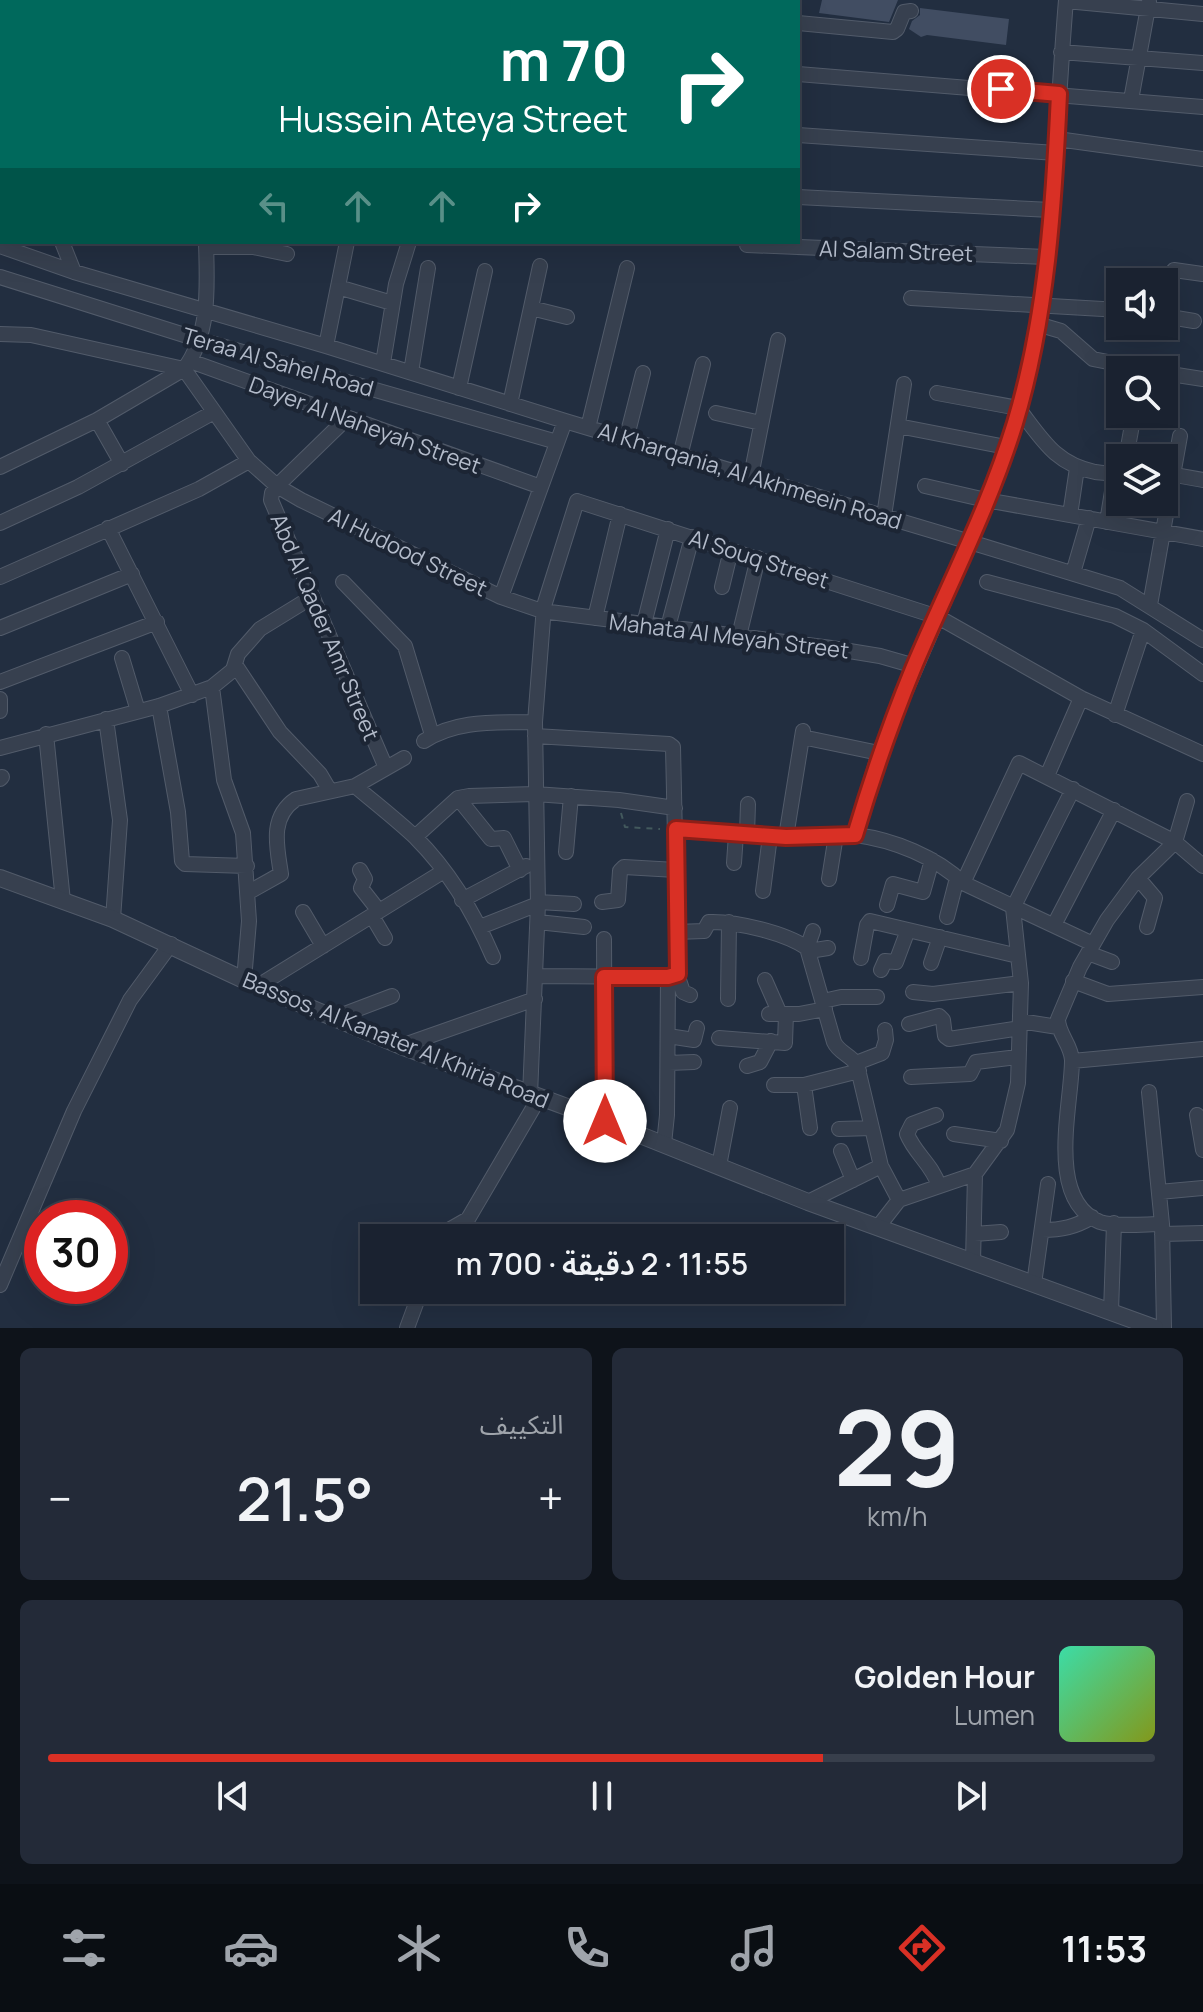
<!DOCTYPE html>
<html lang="ar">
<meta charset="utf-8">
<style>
:root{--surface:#1a2230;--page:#232a38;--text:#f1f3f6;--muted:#9fa4ab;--line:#383f4c;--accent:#d93025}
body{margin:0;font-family:Manrope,"Noto Sans Arabic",sans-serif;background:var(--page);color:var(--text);direction:rtl;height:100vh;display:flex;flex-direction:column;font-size:30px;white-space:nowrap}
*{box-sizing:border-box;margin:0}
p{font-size:26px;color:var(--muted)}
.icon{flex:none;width:44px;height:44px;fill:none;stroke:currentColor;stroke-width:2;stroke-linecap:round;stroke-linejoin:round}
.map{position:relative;height:1328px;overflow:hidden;direction:ltr}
.side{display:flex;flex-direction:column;gap:20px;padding:20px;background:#0e131a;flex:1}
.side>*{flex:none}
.hud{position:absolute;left:0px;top:0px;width:800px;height:244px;box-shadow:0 8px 32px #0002,0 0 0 2px var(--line);direction:rtl;background:#00695c;color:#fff;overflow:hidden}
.fabs{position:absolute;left:1106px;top:268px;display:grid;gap:16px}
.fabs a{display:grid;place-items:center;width:72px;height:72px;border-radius:0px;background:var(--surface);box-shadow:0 8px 32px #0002,0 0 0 2px var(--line);font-size:40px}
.speed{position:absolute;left:24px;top:1200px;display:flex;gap:16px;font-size:40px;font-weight:700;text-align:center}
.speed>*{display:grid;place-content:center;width:104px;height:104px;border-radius:50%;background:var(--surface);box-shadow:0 8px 32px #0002,0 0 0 2px var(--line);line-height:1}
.speed .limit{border:12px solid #d22;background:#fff;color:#111}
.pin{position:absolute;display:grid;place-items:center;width:68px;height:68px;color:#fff;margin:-34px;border:4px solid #fff;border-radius:50%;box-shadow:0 2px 8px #0007}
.me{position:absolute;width:88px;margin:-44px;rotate:0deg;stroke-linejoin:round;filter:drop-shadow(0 0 6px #0008)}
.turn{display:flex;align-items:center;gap:28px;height:168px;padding:0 40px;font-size:36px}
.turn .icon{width:104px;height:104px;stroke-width:2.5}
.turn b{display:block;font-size:56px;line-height:68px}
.lanes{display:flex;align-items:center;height:76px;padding:0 40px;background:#0003;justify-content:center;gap:40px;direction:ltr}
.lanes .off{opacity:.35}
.big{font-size:60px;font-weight:600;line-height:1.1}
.side .tile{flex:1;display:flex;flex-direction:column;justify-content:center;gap:12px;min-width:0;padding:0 28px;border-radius:12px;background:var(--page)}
.side .dial{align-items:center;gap:0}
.dial b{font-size:104px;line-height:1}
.song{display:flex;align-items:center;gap:24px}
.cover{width:96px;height:96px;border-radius:12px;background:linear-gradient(135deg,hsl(160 70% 55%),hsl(70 70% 35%))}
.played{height:8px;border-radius:4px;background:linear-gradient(90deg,var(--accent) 70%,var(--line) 70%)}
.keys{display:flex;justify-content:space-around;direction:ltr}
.heat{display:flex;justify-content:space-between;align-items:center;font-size:44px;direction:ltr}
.side .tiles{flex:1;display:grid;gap:20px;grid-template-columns:1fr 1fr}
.tile:last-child{grid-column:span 2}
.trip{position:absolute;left:360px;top:1224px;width:484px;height:80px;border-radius:0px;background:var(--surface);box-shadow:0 8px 32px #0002,0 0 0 2px var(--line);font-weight:600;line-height:80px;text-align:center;direction:rtl}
.tab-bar{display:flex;height:128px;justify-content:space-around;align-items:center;background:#0a0e13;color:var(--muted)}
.tab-bar .icon{width:56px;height:56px}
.tab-bar .current{color:var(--accent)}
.tab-bar b{font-size:36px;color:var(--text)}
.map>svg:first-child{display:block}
.building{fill:#414d62}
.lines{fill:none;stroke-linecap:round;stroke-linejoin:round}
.minor-casing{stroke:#525b6a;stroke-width:16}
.tertiary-casing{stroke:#525b6a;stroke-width:18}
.path{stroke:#43595d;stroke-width:2;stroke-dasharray:6 6;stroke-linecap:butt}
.minor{stroke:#37404f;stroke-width:14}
.tertiary{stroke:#37404f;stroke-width:16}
.route-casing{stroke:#8d1f18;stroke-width:20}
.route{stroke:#d93025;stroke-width:14}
.labels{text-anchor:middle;stroke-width:8;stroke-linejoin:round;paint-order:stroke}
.street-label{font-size:22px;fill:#b3bbca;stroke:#1c2534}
</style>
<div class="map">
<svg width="1203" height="1328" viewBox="0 0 1203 1328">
<rect width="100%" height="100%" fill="#222e40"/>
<path class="building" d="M822 0H898L889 22 819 13Z
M920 8 1009 19 1006 45 927 35 921 37 909 29 912 21 920 15Z"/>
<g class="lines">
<g class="minor-casing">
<path id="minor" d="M408 0 409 2
M645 0V2
M670 0 671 2
M1066 1 1203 14
M167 2 177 0
M798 23 893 32 897 29 904 12 911 11
M1061 52 1203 63
M798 74 1203 107
M1131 100 1149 2
M0 127 2 130
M798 135 1056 153
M1057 139 1203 159
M0 144 2 147
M798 197 1051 210
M0 209 2 208
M62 242 74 272
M747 245 1046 257
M0 246 74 272 326 346 565 421 970 542C993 482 1019 421 1031 358 1055 240 1056 119 1066 0
M206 247H253L287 254
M1174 270 1203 274
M0 277 197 339 557 442
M338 287 392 303
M911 298 1120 310
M531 308 567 317
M1164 316 1194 321
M1037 324 1061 331 1093 359 1148 370
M0 334 31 335 184 369
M326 346 347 242
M190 361 541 487
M383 363 396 284 409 242
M184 369 249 461 277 486 301 500 501 597 542 611 831 648 880 656 915 666
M411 372 428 268
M1164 373 1203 379
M459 388 485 271
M937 393 1018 408C1042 439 1055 464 1095 472 1105 473 1111 475 1120 471
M510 404 540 266
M716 413 761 423
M346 419 277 486 272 493 271 500 386 768
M97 420 122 464
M898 426 1006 447
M588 428 627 268
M626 440 643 373
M680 456 703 364
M1126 458 1134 414
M0 467 97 420 184 369C211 333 207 285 206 242
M1164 473 1203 480
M751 476 778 340
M925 486 986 500 1203 539
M1070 515 1077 468
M884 516 904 384
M1107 522 1115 473
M0 523 78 487 214 412
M108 528 192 695
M1073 573 1089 518
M0 577 199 489 249 461
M343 582 405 646 432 735
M987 582 1115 616 1143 630 1203 674
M722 587 731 550
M501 597 565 421
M1150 605 1180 436
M595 618 620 514
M644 624 668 529
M668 627 692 537
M0 628 132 574
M739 636 758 558
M122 658 138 711
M236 666 280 732 320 774 330 791
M0 682 157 622
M212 687 224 780 243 833 249 921 244 980
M0 699V711
M159 706 178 812 182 861 185 864 247 866
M1115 715 1143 630
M106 719 120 820 113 919
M46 734 63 901
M535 736 669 744 673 747 678 974 668 977 536 976
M802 737 879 753
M424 741C457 719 498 723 535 722
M0 748 159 706 212 687 233 670 238 654 260 629 312 597
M1047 776 1081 698
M0 779 2 777
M355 786C375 803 397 820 416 838 449 871 475 915 493 957
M458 798 491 839 504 838 520 870
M676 829C713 832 750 837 788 837 810 837 834 832 856 835 894 840 936 857 963 883L1093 944
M747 834 748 804
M855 835 879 753 970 542 1120 588 1203 640
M415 837 458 798 469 796 535 794 619 800 675 808
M786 837 803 731
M566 852 571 796
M734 863 736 834
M360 870 365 879 361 888 379 911
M1138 878 1155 898 1147 927
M829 879 836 835
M963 883 1019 763 1175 842 1203 866
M763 891 770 836
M249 892 281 874C277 847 269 817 296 799L355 786 404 758
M462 900 526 866
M538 902 574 904
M602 902 618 900 620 871 624 867 676 870
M887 905 893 884 923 892 932 860
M303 912 323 946
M372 916 385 938
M947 917 957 878
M538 922 584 927
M1054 925 1114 810
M480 927 538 904
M676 932 704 931 709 922C736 921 785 933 807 948L834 1042C839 1053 851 1055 857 1065L881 1166 899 1200
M604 939 605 1121
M807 948 813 931
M809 951 828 948
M1088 953 1112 962
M861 958 867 925 870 921 1018 956
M931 963 940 937
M881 970 885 961 896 962 908 930
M675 977 679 980 683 992 690 995
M765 980 780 1014
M1073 981 1108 994 1203 987
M258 986 444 871
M913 992 933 994 1021 983
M728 999 729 922
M823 1001 841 997H877
M769 1014H799L825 1009
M334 1018 392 996
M1020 1021 1058 1027
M909 1024 939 1016 943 1020 945 1036 949 1039 1020 1028
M668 1036 694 1040 697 1028
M719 1038 785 1043 786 1014
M401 1046 535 999
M1072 1061 1203 1049
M668 1063 694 1062
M856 1063 882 1053 886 1040 885 1030
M747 1066 760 1062 771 1041
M911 1077 970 1074 976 1062 1018 1057
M774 1085H804L859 1071
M804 1085 810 1128
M1149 1092 1162 1224 1164 1328
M530 1095 538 904 535 722 544 606 577 501 938 617 1081 698 1203 754
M936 1115 912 1124 907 1134C915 1154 932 1164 939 1186
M1197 1115 1203 1150
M839 1129 872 1128
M954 1134 1001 1141
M664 1144 667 1115 668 977
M841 1151 853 1180
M719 1166 730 1108
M1159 1192 1203 1188
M808 1202 881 1166
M1162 1224C1146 1224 1114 1227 1100 1222 1045 1200 1072 1104 1072 1060 1071 1044 1058 1034 1058 1019L1080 967 1107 920 1138 878 1175 842 1187 801
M878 1227 899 1200 975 1174
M1042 1230C1062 1230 1075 1227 1092 1217
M974 1234 1001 1232
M1162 1234 1203 1233
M444 1238 447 1231 468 1219 539 1098
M973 1262 975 1174 1007 1130 1018 1083 1021 983 1013 908 1073 789
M1034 1284 1048 1184
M0 1285 74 1111 130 1000 171 944
M1111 1312 1114 1223
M407 1328 421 1290"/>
</g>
<g class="tertiary-casing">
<path id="tertiary" d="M0 878 113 919 244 980 401 1046 605 1121 808 1202 1155 1328"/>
</g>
<path class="path" d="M621 813 625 827 660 829"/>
<use href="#minor" class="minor"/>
<use href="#tertiary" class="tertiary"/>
</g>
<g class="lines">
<g class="route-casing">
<path id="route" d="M605 1121 604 977H668L678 974 676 829 786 837 855 835C872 778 890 725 913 669 947 588 989 508 1015 423 1047 317 1054 203 1059 94L1001 89"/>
</g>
<use href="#route" class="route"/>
</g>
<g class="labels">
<g class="street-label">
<text transform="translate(896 251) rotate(2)" y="8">Al Salam Street</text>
<text transform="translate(278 362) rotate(16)" y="8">Teraa Al Sahel Road</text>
<text transform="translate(365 425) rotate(20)" y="8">Dayer Al Naheyah Street</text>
<text transform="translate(750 476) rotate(17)" y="8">Al Kharqania, Al Akhmeein Road</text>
<text transform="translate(408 552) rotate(26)" y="8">Al Hudood Street</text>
<text transform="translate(759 559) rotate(18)" y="8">Al Souq Street</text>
<text transform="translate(325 627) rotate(67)" y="8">Abd Al Qader Amr Street</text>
<text transform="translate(729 636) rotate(7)" y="8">Mahata Al Meyah Street</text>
<text transform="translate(396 1040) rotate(22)" y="8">Bassos, Al Kanater Al Khiria Road</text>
</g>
</g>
</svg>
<div class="fabs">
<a><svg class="icon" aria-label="sound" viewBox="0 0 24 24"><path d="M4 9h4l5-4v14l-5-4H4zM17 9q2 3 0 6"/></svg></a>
<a><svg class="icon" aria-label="search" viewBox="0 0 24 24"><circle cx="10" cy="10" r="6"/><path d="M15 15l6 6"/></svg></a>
<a><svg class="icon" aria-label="layers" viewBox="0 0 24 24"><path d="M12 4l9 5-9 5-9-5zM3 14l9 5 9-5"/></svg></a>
</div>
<div class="speed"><div class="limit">30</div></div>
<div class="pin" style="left:1001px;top:89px;background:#d93025"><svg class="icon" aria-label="arrive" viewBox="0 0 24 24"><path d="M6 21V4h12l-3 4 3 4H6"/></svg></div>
<svg class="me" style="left:605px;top:1121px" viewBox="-20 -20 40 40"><circle r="19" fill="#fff"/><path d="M0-13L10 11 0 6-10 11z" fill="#d93025"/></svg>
<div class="trip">11:55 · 2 دقيقة · 700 m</div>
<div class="hud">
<div class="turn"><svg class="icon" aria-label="right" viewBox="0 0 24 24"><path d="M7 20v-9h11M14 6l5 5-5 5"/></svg><div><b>70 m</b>Hussein Ateya Street</div></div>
<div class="lanes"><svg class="icon off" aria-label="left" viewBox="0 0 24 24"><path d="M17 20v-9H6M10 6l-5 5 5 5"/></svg><svg class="icon off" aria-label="ahead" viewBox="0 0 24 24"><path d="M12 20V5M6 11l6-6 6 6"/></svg><svg class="icon off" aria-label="ahead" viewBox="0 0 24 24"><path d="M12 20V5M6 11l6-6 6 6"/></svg><svg class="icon" aria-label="right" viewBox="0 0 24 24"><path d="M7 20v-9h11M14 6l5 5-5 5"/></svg></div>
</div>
</div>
<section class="side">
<div class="tiles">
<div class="tile dial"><b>29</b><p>km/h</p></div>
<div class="tile"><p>التكييف</p>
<div class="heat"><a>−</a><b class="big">21.5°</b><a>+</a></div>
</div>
<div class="tile">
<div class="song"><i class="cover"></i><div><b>Golden Hour</b><p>Lumen</p></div></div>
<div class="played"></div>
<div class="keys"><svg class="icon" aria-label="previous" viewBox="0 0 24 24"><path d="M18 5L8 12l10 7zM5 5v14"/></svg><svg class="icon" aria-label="pause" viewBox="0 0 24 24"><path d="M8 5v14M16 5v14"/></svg><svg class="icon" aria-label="next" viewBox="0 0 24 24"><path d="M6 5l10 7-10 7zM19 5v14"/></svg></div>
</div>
</div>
</section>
<nav class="tab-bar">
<b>11:53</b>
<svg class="icon current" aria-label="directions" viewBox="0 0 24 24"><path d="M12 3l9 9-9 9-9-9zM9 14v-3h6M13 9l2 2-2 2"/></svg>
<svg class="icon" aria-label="music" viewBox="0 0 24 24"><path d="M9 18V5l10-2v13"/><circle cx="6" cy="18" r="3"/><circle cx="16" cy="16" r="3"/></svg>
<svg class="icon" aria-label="phone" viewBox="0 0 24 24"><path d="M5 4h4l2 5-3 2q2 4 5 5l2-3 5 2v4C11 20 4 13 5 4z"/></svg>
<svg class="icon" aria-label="climate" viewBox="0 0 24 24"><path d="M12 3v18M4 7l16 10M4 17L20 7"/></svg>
<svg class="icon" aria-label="car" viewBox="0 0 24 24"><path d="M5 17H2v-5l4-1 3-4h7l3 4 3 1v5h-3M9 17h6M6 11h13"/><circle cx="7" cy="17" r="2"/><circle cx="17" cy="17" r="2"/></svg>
<svg class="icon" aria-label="filters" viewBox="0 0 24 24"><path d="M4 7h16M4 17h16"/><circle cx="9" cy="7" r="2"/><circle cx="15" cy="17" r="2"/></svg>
</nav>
